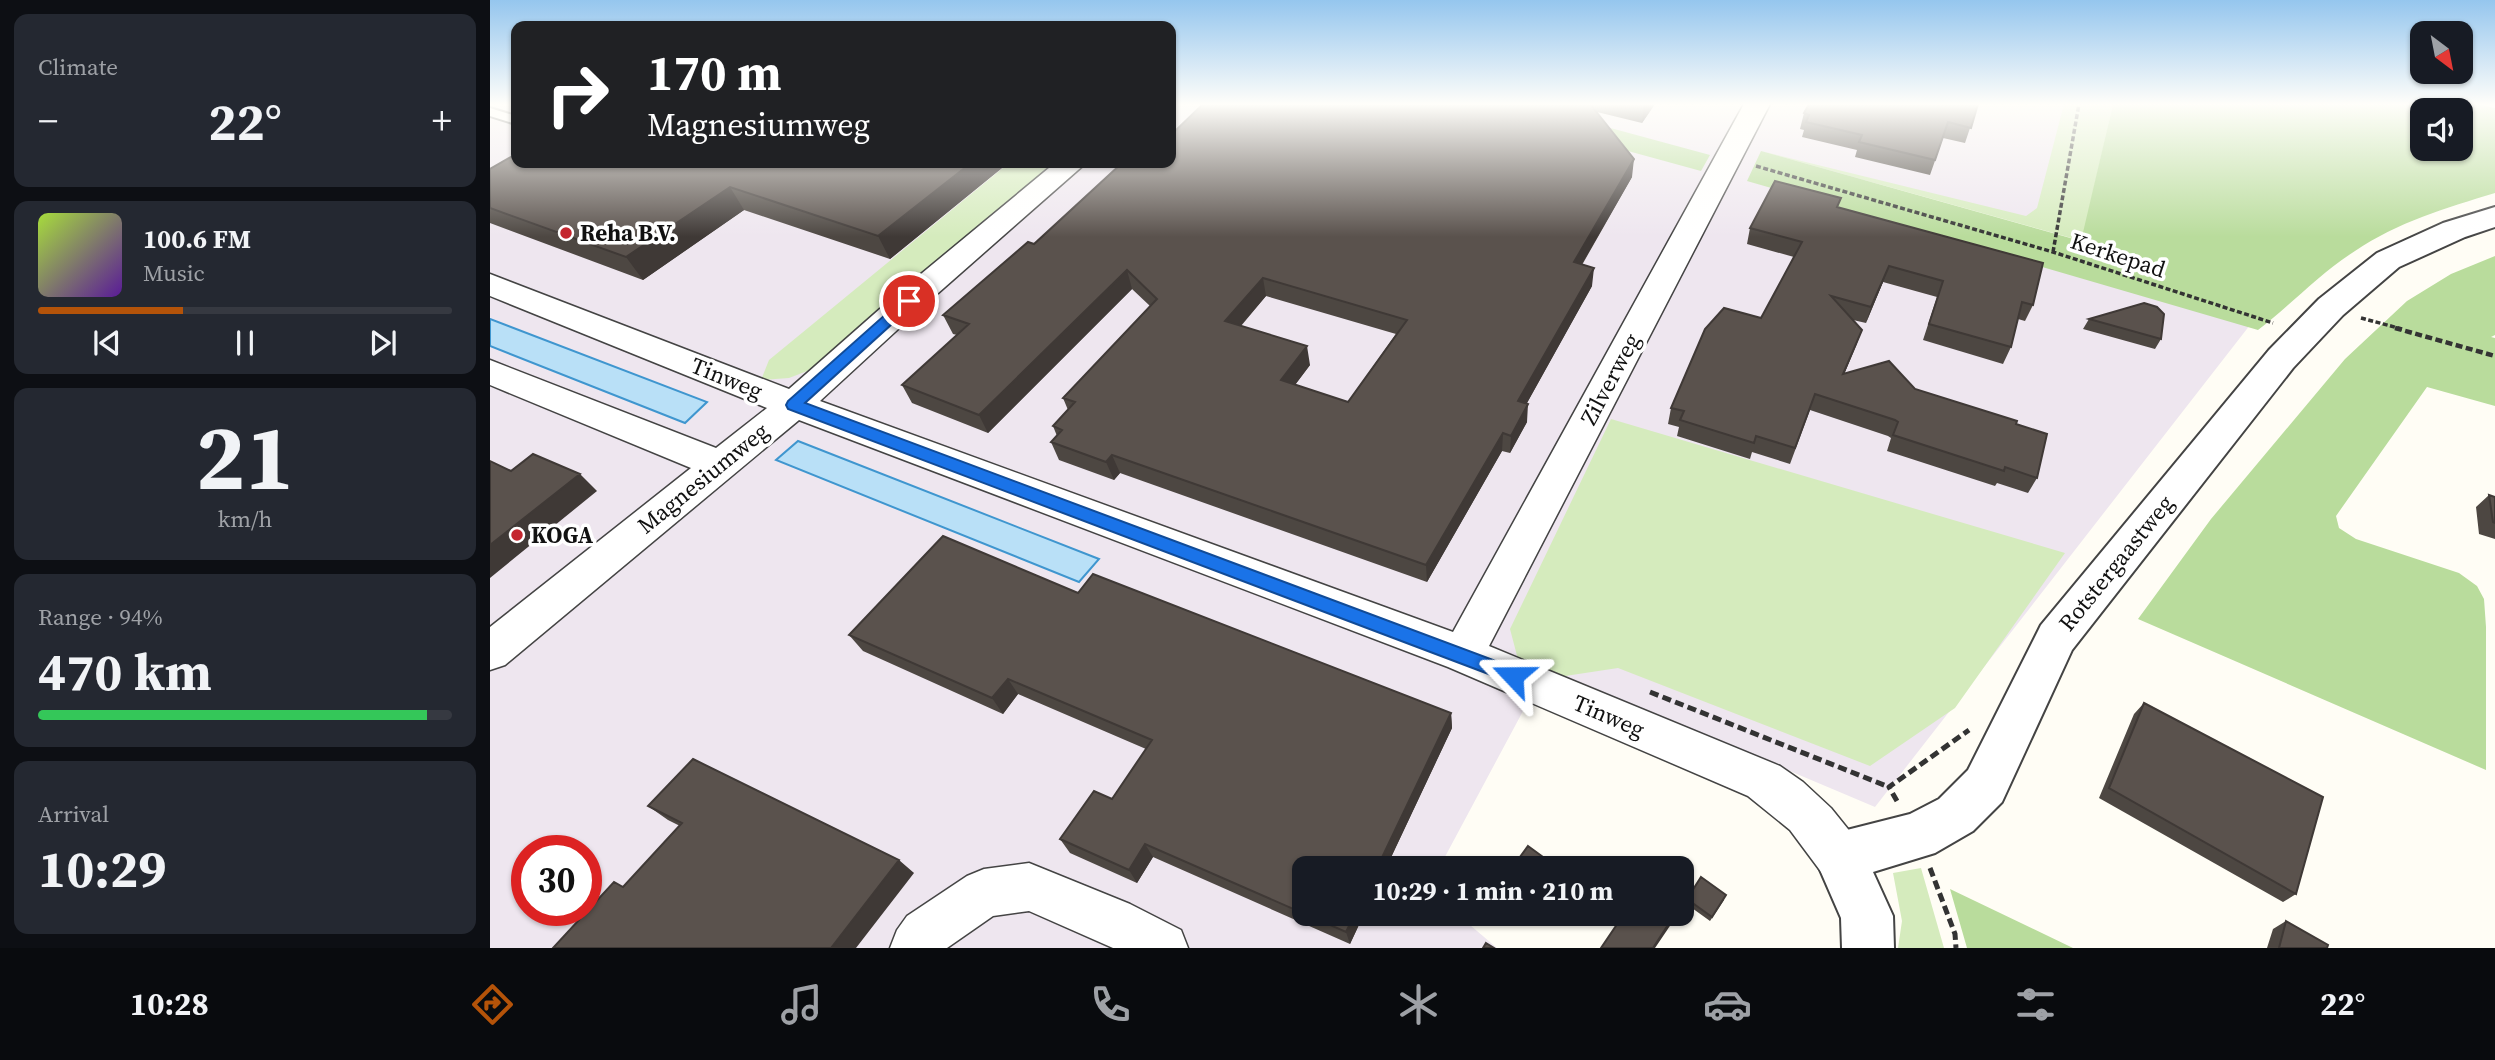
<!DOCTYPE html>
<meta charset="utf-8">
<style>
:root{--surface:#171b24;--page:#242831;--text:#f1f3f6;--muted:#9ea1a6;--line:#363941;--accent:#b45309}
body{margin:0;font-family:"Source Serif 4",serif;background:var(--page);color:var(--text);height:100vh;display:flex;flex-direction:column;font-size:26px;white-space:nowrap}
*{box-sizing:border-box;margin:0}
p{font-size:23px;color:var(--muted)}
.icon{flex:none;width:38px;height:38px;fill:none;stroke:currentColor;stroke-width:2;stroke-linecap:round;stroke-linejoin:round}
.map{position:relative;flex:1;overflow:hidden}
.side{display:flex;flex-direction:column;gap:14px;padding:14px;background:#0d0f14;width:490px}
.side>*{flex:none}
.hud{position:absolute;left:21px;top:21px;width:665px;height:147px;border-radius:14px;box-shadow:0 2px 5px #0004;background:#202124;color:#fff;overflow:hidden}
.needle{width:46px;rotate:148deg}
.controls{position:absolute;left:1920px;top:21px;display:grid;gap:14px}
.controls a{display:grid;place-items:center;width:63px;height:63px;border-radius:14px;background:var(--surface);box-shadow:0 2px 5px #0004;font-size:35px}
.speed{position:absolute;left:21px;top:835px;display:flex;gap:14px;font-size:35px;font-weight:700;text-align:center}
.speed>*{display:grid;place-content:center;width:91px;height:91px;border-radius:50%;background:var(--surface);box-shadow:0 2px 5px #0004;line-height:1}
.speed .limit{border:10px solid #d22;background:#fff;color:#111}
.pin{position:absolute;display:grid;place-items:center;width:60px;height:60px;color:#fff;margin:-30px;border:4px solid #fff;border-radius:50%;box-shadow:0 2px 7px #0007}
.me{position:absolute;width:77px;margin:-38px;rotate:293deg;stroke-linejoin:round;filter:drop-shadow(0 0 5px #0008)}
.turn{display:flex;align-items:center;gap:24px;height:147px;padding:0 21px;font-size:32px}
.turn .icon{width:91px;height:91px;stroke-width:2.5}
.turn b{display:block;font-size:49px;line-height:60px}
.big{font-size:52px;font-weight:700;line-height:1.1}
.side .tile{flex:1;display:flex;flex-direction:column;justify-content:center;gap:10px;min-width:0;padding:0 24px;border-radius:14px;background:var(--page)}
.side .dial{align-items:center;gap:0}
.dial b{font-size:91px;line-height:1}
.song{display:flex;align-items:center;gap:21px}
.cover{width:84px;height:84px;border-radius:10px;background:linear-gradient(135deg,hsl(80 70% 55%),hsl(270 70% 35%))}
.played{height:7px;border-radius:4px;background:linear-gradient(90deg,var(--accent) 35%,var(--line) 35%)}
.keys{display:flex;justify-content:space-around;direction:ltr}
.heat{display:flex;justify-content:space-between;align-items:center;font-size:38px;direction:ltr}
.charge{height:10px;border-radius:5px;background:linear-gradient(90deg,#34c759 94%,var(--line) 0)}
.trip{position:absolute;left:802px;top:856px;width:402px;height:70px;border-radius:14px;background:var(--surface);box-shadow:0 2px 5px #0004;font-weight:700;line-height:70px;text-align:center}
.tabs{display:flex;height:112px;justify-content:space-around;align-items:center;background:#090b0e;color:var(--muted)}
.tabs .icon{width:49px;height:49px}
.tabs .on{color:var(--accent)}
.tabs b{font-size:32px;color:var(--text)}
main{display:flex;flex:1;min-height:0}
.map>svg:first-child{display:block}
.industrial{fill:#eee6ef;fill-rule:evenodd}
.green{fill:#d5ebbd}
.forest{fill:#b9dc9c;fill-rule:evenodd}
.water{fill:#b9e0f7;stroke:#3f96cf;stroke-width:2}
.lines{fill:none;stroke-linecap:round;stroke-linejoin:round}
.service-casing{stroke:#444;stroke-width:4}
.minor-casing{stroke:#444;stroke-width:3}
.tertiary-casing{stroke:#444;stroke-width:4}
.path-far2{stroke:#333;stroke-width:3.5;stroke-dasharray:5 2.5;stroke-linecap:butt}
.path-far1{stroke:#333;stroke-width:4.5;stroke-dasharray:7 3.5;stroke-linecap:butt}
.path{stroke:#333;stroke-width:5;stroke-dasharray:9 4.5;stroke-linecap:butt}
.service{fill:#fff;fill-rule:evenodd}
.minor{fill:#fff;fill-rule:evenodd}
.tertiary{fill:#fff;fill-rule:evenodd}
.wall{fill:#4d4742;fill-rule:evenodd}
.shaded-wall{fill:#3f3936}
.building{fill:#5a524d;stroke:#3f3936;stroke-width:2;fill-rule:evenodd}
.route{fill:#1a73e8;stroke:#114b97;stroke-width:2}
.poi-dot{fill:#c4262e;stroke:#fff;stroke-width:2.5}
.labels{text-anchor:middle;stroke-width:7;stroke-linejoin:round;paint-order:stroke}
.poi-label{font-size:23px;font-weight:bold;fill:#111;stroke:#fff;text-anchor:start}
.street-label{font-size:23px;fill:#111;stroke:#fff}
</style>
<main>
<section class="side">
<div class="tile"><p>Climate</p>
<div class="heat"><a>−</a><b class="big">22°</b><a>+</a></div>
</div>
<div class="tile">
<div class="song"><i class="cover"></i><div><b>100.6 FM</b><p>Music</p></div></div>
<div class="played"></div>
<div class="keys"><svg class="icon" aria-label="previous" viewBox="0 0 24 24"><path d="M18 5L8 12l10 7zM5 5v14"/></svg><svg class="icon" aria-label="pause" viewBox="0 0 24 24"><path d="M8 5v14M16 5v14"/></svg><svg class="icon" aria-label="next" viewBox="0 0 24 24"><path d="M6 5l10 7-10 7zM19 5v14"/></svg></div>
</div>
<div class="tile dial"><b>21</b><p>km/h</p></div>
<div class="tile"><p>Range · 94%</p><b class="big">470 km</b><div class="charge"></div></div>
<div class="tile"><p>Arrival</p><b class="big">10:29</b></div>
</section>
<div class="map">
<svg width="2005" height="948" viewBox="0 0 2005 948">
<rect width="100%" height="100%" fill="#fffdf5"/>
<path class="industrial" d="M0 104H26V163H681V104H1582L1554 225 1276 156 1760 325 1385 807 1056 668 949 868H814V914H967L1007 948H0ZM37 850H96V910H37Z"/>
<path class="green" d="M1574 104H1623L1592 241 1271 151 1536 216 1547 208Z
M519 163H568L320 370 299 378 271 380 279 360Z
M1121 419 1575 553 1465 708 1380 766 1128 668 1062 678 1030 667 1020 629Z
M1431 868 1454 948H1408L1412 921 1403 873Z"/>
<path class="forest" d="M966 104H1032L1220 155 1211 171Z
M1623 104H1987L2005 108V193C1956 208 1908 222 1865 251 1829 274 1801 305 1768 330L1257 181 1271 151 1591 241ZM1932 110H1970V149H1932Z
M2005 256V335L2001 337 2005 338V406L1937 387 1846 516 1849 528 1866 539 1969 573 1987 586 1994 599 1996 627V770L1648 619 1721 519 1855 359 1917 301 1961 274Z
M1460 889 1583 948H1477Z"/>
<path class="water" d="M0 319 217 402 195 423 0 346Z
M308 441 609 559 589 582 286 460Z"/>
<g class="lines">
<g class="service-casing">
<path id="service" d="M0 108 26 116V124L0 116Z"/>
</g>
<g class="minor-casing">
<path id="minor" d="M1254 104H1280L999 646 1290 766 1313 782 1341 808 1366 839 1373 856 1366 873 1349 879 1332 873 1300 830 1258 796 958 667 309 420 15 665 0 670V627L201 468 0 385V360L226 448 277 408 0 296V274L299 389 408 293 565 163H596L430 309 330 401 963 632Z
M539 863 640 904 691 930 698 948H623L539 911 503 916 457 948H400L407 930 417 916 477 876 494 869Z"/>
</g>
<g class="tertiary-casing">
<path id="tertiary" d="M2005 207V227L1975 237 1909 267 1853 315 1803 368 1582 650 1512 802 1483 831 1445 853 1383 872 1403 916 1404 948H1352L1351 918 1324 856 1331 839 1349 832 1420 814 1449 799 1478 770 1551 625 1779 350 1829 299 1887 253 1953 223Z"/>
</g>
<path class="path-far2" d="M1266 166 1563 252 1783 323
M1563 252 1589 104
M1871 318 1912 329"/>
<path class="path-far1" d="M1905 328 2005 356"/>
<path class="path" d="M1160 692 1399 787
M1407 801 1399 787 1479 730
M1440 868 1465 934 1466 948"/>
<use href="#service" class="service"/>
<use href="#minor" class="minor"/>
<use href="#tertiary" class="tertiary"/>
</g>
<path class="wall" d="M713 104H1165L1152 123 1107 112 1142 177 1092 265 1102 286 1037 403V422L1020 453 1012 451 937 582 630 473 624 480 569 460 561 442 567 436 563 426 578 410 573 398 660 306 642 289 498 433 422 403 412 385 467 335 463 334 453 315 544 244 681 163ZM776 296 906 334 858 402 805 385 820 365 751 326Z
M1488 104 1475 143 1453 138 1440 175 1365 157 1367 150 1312 137 1314 130 1310 129 1314 113Z
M518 163 400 259 254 210 153 280 0 223V169Z
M1348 208 1543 305 1535 321 1528 319 1521 347 1513 364 1433 340 1447 297 1393 282 1376 323 1363 320 1372 330 1354 374 1425 389 1526 424 1547 478 1538 493 1507 483 1505 486 1397 451 1401 438 1398 436 1320 410 1300 464 1262 452 1260 459 1187 436 1189 427 1178 424 1181 408 1271 318 1304 257 1257 244 1260 228Z
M1599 319 1671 339 1665 349 1593 329Z
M1999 495 2005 497V539L1989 534 1986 507Z
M588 593 961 713 962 728 896 868H814V914H874L860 944 663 857 647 883 580 853 570 839 622 799 656 749 528 694 513 714 373 651 359 635Z
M1654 703 1806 894 1793 902 1609 798 1644 714Z
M158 806 424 873 133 887 190 826 178 820Z
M1197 899 1234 900 1220 921 1195 903Z
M1796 921 1837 948H1777L1783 929Z"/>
<path class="shaded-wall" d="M1155 104H1165L1152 123 1154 105Z
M1144 159 1142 177 1082 281 1084 262Z
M481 163H518L400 259 388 236Z
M240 187 254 210 153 280 136 257Z
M1399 266 1393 282 1376 323 1381 307Z
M1104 268 1102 286 1028 419V401Z
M637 270 642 289 498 433 489 415Z
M773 278 776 296 739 339 735 321Z
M1372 330 1366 346 1347 391 1353 374Z
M817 346 820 365 795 398 791 380Z
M1038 404 1037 422 1020 453 1021 436Z
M1013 433 1012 451 937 582 936 565Z
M622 455 630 473 624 480 616 462Z
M90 474 107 491 0 578V545Z
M518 679 528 694 513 714 502 698Z
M961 713 962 728 896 868H887Z
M655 844 663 857 647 883 639 870Z
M409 860 424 873 366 948H341Z
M865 914H874L860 944 856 932Z
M1185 914H1188L1165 948H1163Z"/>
<path class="building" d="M713 104H1100L1144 159 1084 262 1104 268 1028 401 1038 404 1021 436 1013 433 936 565 622 455 616 462 561 442 572 430 563 426 585 402 573 398 667 299 637 270 489 415 412 385 479 324 453 315 538 242 544 244 632 163H681V135ZM773 278 917 320 858 402 791 380 817 346 735 321Z
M1319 104H1488L1481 128 1458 122 1445 160 1369 142 1372 135 1316 122 1319 115 1314 113Z
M26 154V163H481L388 236 240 187 136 257 0 208V169Z
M1285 181 1351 198 1347 207 1553 263 1543 305 1532 302 1521 347 1439 324 1453 281 1399 266 1381 307 1341 296 1372 330 1353 374 1399 361 1425 389 1527 421 1526 424 1557 434 1547 478 1515 467 1514 471 1403 435 1408 422 1405 420 1325 394 1305 448 1266 436 1264 443 1190 420 1194 411 1181 408 1215 329 1234 308 1271 318 1312 242 1260 228Z
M1654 303 1667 307 1674 314 1671 339 1599 319Z
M43 454 90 474 0 545V461L21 471Z
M1999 495 2005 497V523L2003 522Z
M453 536 588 593 603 574 961 713 887 868H814V914H865L856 932 655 844 639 870 570 839 604 791 622 799 662 740 518 679 502 698 359 635Z
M1654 703 1833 797 1806 894 1619 788Z
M203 759 409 860 341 948H63L124 882 133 887 192 823 158 806Z
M1038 846 1068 868H1022Z
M1211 877 1236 895 1222 917 1197 899Z
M1134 914H1185L1163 948H1111Z
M1796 921 1838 945 1837 948H1789Z
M996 943 1004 948H993Z"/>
<linearGradient id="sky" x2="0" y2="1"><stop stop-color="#95c6ee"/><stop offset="0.44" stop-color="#fffefa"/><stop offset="1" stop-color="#fffefa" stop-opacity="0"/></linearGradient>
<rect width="2005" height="237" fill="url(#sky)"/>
<path class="route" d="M419 296 426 301 424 304 315 403 1030 670 1033 676 1030 681 1023 684 1017 681 298 409 296 405 298 401 414 298Z"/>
<g class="poi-dot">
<circle cx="76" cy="233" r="7"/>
<circle cx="27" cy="535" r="7"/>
</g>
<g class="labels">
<g class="poi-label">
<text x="90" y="241">Reha B.V.</text>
<text x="41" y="543">KOGA</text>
</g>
<g class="street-label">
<text transform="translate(1628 255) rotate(18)" y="8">Kerkepad</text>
<text transform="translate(237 378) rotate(22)" y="8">Tinweg</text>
<text transform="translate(1120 379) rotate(-62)" y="8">Zilverweg</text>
<text transform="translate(213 478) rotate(-39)" y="8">Magnesiumweg</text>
<text transform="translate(1626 563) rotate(-51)" y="8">Rotstergaastweg</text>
<text transform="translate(1119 716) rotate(23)" y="8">Tinweg</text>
</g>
</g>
</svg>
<div class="controls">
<a><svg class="needle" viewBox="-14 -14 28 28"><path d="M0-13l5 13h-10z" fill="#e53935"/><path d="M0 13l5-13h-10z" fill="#9ea1a6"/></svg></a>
<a><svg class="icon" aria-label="sound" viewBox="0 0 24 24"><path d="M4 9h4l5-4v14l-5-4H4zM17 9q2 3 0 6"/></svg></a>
</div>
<div class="speed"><div class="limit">30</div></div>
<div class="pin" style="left:419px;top:301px;background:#d93025"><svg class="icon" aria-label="arrive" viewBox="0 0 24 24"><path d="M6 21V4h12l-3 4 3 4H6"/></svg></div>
<svg class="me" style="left:1023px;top:676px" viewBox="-20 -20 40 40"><path d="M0-17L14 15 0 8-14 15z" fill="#1a73e8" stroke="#fff" stroke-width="4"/></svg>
<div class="trip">10:29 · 1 min · 210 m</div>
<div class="hud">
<div class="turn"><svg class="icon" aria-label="right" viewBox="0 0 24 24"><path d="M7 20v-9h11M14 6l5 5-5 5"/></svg><div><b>170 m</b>Magnesiumweg</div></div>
</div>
</div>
</main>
<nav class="tabs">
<b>10:28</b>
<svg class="icon on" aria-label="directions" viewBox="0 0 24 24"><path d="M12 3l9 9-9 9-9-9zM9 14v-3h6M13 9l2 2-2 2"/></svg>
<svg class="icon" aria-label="music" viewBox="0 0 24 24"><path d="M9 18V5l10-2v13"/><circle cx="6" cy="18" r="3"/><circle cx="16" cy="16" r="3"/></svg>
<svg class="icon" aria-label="phone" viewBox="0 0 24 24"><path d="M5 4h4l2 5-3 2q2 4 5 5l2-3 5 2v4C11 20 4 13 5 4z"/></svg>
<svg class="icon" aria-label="climate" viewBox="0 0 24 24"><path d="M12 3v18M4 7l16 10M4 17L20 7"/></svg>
<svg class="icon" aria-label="car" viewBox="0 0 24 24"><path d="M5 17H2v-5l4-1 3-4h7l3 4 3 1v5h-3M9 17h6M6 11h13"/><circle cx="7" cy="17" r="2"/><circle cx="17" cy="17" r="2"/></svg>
<svg class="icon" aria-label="filters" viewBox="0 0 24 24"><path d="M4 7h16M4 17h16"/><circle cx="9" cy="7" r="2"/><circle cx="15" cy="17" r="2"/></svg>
<b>22°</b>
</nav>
